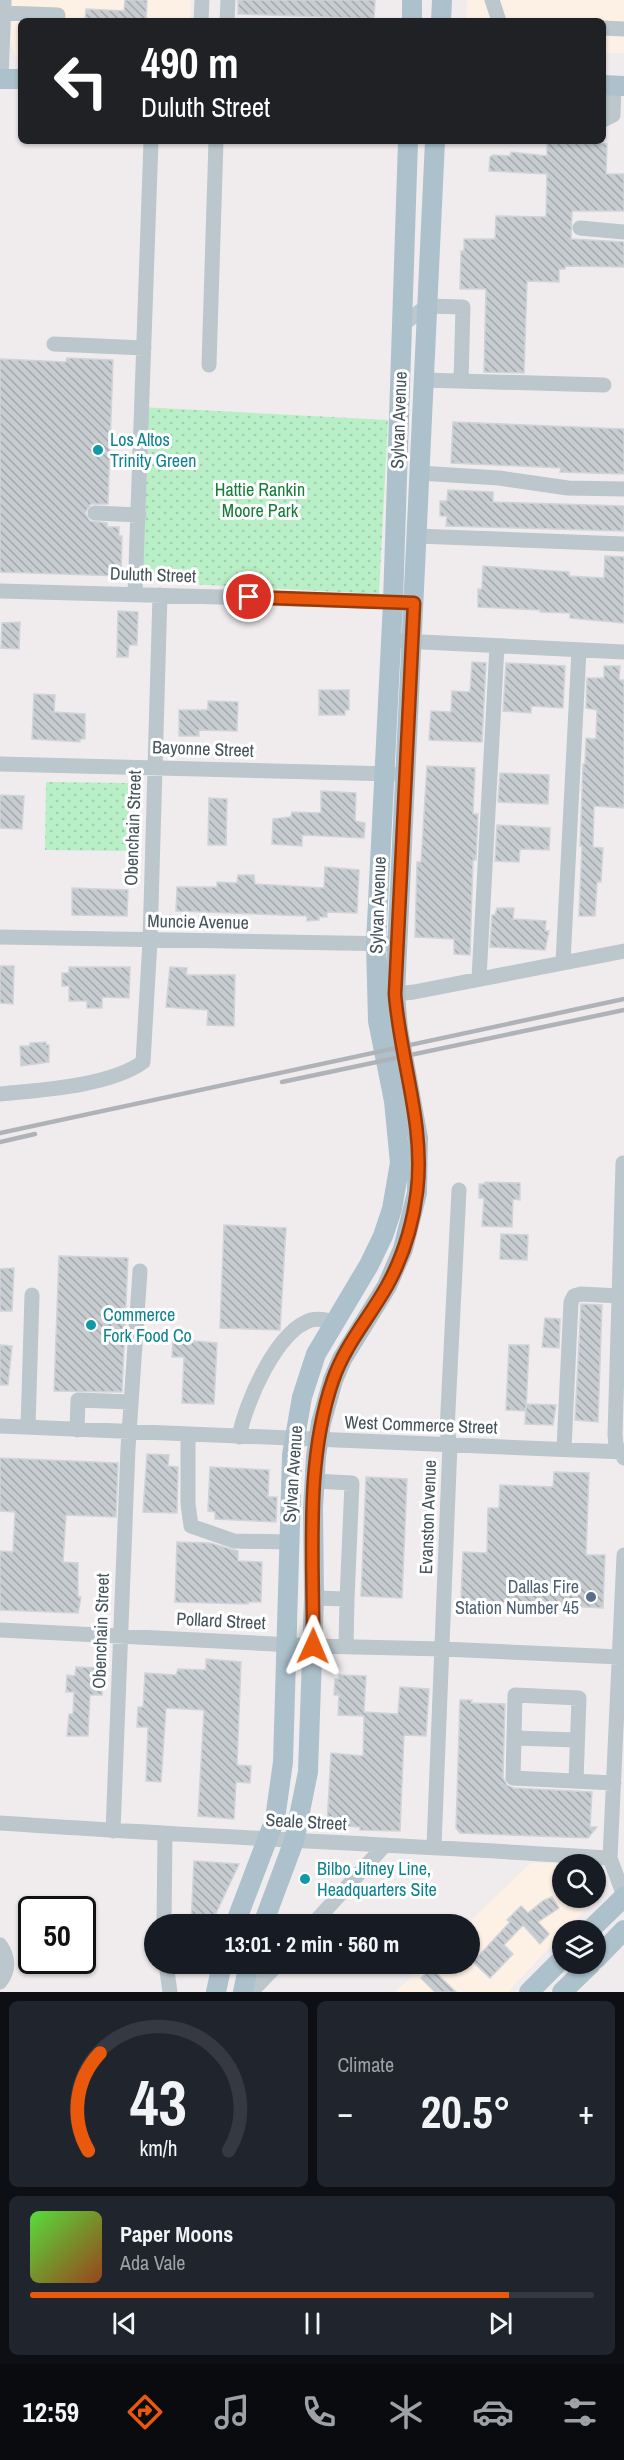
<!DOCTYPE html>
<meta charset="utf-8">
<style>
:root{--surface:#171b24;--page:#20242c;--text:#f1f3f6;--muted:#9ea1a6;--line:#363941;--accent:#ea580c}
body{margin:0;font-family:"Archivo Narrow",sans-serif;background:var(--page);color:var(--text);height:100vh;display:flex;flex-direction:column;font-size:22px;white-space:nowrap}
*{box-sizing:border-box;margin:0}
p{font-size:20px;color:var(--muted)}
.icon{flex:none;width:33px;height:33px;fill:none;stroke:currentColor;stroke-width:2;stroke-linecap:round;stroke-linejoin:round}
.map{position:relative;height:1992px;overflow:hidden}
.details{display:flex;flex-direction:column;gap:9px;padding:9px;background:#0d0f14;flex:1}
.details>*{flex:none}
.guide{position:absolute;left:18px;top:18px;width:588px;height:126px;border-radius:9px;box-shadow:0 2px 4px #0004;background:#202124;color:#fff;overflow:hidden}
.buttons{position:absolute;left:552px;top:1854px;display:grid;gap:12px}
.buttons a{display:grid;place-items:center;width:54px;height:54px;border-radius:50%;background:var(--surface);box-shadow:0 2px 4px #0004;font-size:30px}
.speed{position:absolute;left:18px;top:1896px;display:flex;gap:12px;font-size:30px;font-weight:700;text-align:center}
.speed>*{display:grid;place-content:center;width:78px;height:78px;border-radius:50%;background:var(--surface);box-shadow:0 2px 4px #0004;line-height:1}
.speed .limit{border:3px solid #111;border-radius:9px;background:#fff;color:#111}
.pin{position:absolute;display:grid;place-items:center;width:51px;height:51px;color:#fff;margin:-26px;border:3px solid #fff;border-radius:50%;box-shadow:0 2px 6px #0007}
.me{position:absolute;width:66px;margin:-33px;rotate:1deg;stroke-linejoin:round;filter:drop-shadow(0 0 4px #0008)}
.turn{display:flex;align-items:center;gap:21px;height:126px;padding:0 24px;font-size:27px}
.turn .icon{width:78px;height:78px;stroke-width:2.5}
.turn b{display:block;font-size:42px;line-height:51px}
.big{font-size:45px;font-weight:800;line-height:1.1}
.details .widget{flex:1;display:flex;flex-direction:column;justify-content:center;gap:9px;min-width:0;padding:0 21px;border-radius:9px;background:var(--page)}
.details .dial{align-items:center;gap:0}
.dial svg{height:156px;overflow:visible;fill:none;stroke:var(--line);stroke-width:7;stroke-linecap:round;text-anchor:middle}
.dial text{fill:var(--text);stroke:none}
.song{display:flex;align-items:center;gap:18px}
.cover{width:72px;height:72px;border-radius:9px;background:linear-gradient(135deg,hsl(110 70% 55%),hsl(20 70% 35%))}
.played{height:6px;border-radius:3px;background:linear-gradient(90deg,var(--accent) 85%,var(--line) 85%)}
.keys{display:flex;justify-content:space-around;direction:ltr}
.heat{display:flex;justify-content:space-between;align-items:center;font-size:33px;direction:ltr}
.details .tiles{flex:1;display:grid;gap:9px;grid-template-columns:1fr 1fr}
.widget:last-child{grid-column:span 2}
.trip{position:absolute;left:144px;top:1914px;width:336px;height:60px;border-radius:30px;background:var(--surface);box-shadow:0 2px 4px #0004;font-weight:800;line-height:60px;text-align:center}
.menu{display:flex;height:96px;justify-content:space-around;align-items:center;background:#090b0e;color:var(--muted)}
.menu .icon{width:42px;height:42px}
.menu .active{color:var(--accent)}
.menu b{font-size:27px;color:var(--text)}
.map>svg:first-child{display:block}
.commercial{fill:#fcf1e4}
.park{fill:url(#park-dots)}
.building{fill:url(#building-back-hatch);stroke:#d0d4d9;stroke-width:1.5}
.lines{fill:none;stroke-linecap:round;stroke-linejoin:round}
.minor{stroke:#bbc7cc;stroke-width:15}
.major{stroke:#acc1cc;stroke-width:20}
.rail{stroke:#afb3b7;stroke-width:4.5}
.route-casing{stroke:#983908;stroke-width:15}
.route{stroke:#ea580c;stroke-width:10}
.culture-dot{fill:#0f9aa8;stroke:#fff;stroke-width:2}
.service-dot{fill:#5c6f8a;stroke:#fff;stroke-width:2}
.labels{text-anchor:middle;stroke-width:6;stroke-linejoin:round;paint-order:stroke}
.street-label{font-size:18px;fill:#45535a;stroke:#fff}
.culture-label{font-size:18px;fill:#0d838f;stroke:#fff;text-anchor:start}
.park-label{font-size:18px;fill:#157c39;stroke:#fff}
.service-label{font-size:18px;fill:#4e5e75;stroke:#fff;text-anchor:end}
</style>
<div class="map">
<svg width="624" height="1992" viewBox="0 0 624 1992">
<defs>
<pattern id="park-dots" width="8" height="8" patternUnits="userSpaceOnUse" patternTransform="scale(1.5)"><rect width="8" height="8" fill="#b9efc6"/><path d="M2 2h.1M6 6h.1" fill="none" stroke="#a0cfac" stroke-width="1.8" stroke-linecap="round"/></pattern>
<pattern id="building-back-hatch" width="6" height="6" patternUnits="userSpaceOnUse" patternTransform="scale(1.5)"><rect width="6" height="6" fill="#c6ccd0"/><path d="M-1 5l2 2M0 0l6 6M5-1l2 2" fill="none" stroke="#a3a8ac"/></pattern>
</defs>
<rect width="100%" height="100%" fill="#f0eced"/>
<path class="commercial" d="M12 0H191L190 21H21V59L16 57 11 45Z
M467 0H624V53H603V21H466Z
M531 1863 581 1864H562V1898H596V1889L599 1895 566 1930H562V1934L508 1992H395L426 1964H470V1924H467Z"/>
<path class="park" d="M141 407 388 420 379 594 132 581Z
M46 782 129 783 128 851 45 850Z"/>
<path class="building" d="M125 0H147L146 21H85L86 9 124 11Z
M238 0H375L374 19 238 14Z
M547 141 607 144 606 174H624V211H572L571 239 624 242V267L565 266V269H559V282L527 281 524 373 484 372 486 289H460L461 251H464V239H495L496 216 546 217 547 174 489 171 490 157 493 155 510 156 511 152 547 156Z
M67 358 113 360 108 504H91L85 513 90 521 107 523V527H119V536H122L121 576 0 572V359L66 362Z
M453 422 624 429V474L560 472 561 468 451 463Z
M448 490 493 492V502L624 506V531L446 526 447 516H440V501H447Z
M605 556 624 557V623L570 618V613L540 612V610L478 607V589H482L483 566 569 572V576L604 578Z
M118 611 138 612 137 645H129L128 657H117Z
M20 622 19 649 1 648 2 623Z
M472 662 486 663 482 742 429 740 431 711 451 712 452 691 470 692Z
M506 663 565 666 563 708 531 706V713L503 711Z
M604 666H620L619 680H624V808L594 806 593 847 603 848 601 882H597L595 916H579L582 846H583H580L583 764H585L586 738 596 739 597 710 586 708 587 678H604Z
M319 690H349V710H345V715H319Z
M34 694 55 695 54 712 85 714V739H80V742L32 739Z
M208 701 238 702 237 731 199 730V736H179V710H208Z
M427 766 475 768 473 814H478L476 860H473L470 955 454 954V939L415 937 417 862H421Z
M500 773 549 775 548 804 498 802Z
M321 791 356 793 355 821 365 823 364 838 302 835V846L272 844 273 819 291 817 292 812 321 813Z
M0 795 24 796 22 829 0 828Z
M209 798 227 799 226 845H208Z
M497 825 550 828 549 850 520 849 519 862 495 861Z
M325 867 359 870 357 913 327 912V917H319V920L307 921V916L176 911 177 887H217V882L237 883 238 875H254L255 884 324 888Z
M72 888 128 890 127 916 72 915Z
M497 908H514L513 919 546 921 545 931H549L545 950 490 947 492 915H495Z
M0 966H14L13 1004 0 1003Z
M69 967H130L129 998 102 997V1008H87V1001H69V986H62V973H69Z
M170 967 187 968 186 975H235L234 1026 207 1025 208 1010 166 1007Z
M46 1042V1045H49V1062L21 1066 20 1046H30V1043Z
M485 1182 520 1183V1200L513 1199 512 1227 482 1226 484 1198H479V1184H485Z
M224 1225 286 1228 280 1330 220 1328Z
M501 1234 528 1235 527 1260 500 1259Z
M59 1256 128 1258 122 1392 54 1391Z
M14 1268 12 1311H0V1269Z
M581 1304 602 1305 598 1422 575 1420Z
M545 1318 560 1319 559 1348 542 1347Z
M173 1339 217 1343 214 1404 182 1403 184 1357H172Z
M0 1345 12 1346 8 1385H0Z
M509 1345H529L526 1411 506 1410Z
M526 1404 556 1405 553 1425 525 1424Z
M147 1454 169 1455 168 1466 178 1467 177 1513 143 1512Z
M0 1458 118 1463 116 1517 66 1515 63 1562 78 1563V1597H81L78 1613 0 1610V1551L13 1552 15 1512 0 1511Z
M210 1467 269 1470 268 1497H277L276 1522 215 1519V1512L208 1511Z
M554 1472 589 1473 586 1555H605L603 1608 461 1600 463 1552 487 1553 488 1508H499L500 1485 553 1487Z
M366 1477 407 1479 402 1598 361 1596Z
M177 1542 210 1543 238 1551V1561L262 1562 261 1602H248V1604L175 1602Z
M206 1659 241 1662 237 1765 251 1766 250 1783 236 1782 234 1819 198 1816 204 1710 166 1708 161 1782 146 1781 148 1727H137L138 1707H143L145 1673 176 1675 178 1669 206 1670Z
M76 1667 100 1668 99 1683H103L102 1695H90L88 1736H67L69 1714H73L74 1692H66L67 1675 75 1676Z
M339 1675 366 1676 364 1712 398 1714 400 1687 429 1689 426 1736 404 1735 400 1831 360 1830V1827L327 1825 331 1753 363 1756 364 1716 338 1715 339 1695H334L335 1679H339Z
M460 1700H472L471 1703 505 1704 503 1778 507 1785 513 1788 592 1792 590 1827H597L588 1838 460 1833 456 1828Z
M194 1861 239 1864 211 1924H191Z
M552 1897 559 1908 538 1922 549 1934 540 1944 523 1925 504 1945 513 1954 490 1978 473 1962 510 1922 507 1920 521 1906 528 1913 543 1901Z
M431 1968 456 1992H435L421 1978Z"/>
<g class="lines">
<path class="minor" d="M492 0 499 21
M4 13 58 15 57 21
M201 21 202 0
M227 21 228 0
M603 28 624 29
M1 79 4 0
M603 120 613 115 614 86
M580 228 624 232
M402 325 427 306 463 307 461 381
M54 344 144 348
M209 365 216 141
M423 380 604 385
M419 473 499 478 568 488 624 489
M95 513 139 515
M416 536 624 544
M0 591 402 602
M135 594 151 141
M402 641 624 652
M0 764 393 774
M0 937 396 944
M563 962 579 650
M479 978 497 646
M395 994 414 992 624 951
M0 1094C41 1090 110 1086 143 1062L150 941 160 595
M623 1163 615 1435 616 1445 624 1458
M0 1426 624 1452
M28 1427 32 1295
M77 1430 78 1400 131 1402
M188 1435V1504L191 1526 234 1541 289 1542
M239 1437C245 1404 276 1331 311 1320 319 1318 326 1320 334 1322
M564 1449 571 1302 574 1296 581 1294 619 1296
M624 1555 610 1858 624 1896
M314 1598 347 1599 352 1483 315 1481
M0 1630 313 1646 443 1649 620 1657
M346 1647 347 1599
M514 1738 577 1740
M576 1781 579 1698 515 1695 513 1778 614 1783
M0 1823C203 1837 407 1845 610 1858
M113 1831 128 1448 140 1271
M434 1846 450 1444 447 1431 459 1190
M164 1924 165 1834
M313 1924 385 1845
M0 1945C9 1958 9 1970 0 1982
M166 1964 170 1992
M251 1992 278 1964"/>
<path class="major" d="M412 21V0
M441 21 442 0
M0 79H21
M603 85 624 86
M235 1924 275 1819 283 1762 292 1455 302 1397 316 1354 369 1265 383 1236 392 1209 400 1163 394 1101 378 1021 376 943 393 602 408 141
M263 1924 294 1841 308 1772 314 1598 313 1508 316 1456 321 1423 333 1380 342 1359 387 1286 403 1249 417 1193 418 1138 398 1029 395 994 435 141
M590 1930 624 1897
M596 1959 624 1930
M216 1992 222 1964
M243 1992 249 1964
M529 1992 562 1959
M562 1992 591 1964"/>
<path class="rail" d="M282 1082 624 1010
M0 1133 624 999
M0 1142 35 1134"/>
</g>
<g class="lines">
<g class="route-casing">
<path id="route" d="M249 597 414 603 395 994C400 1060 425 1124 417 1191 413 1224 403 1257 387 1286 369 1318 345 1345 333 1380 304 1464 314 1558 313 1646"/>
</g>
<use href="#route" class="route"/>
</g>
<g class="culture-dot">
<circle cx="98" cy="450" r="6"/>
<circle cx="91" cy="1325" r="6"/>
<circle cx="305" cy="1879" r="6"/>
</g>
<circle class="service-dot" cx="591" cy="1597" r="6"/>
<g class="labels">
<g class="street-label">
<text transform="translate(399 420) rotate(-88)" y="6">Sylvan Avenue</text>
<text transform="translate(153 575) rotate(2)" y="6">Duluth Street</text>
<text transform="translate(203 749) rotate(2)" y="6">Bayonne Street</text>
<text transform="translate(133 828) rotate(-88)" y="6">Obenchain Street</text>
<text transform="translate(378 905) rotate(-88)" y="6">Sylvan Avenue</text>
<text transform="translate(198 922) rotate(1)" y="6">Muncie Avenue</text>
<text transform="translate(421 1425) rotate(2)" y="6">West Commerce Street</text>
<text transform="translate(293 1474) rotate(-86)" y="6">Sylvan Avenue</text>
<text transform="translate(428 1517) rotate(-88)" y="6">Evanston Avenue</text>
<text transform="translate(221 1621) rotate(3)" y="6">Pollard Street</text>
<text transform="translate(101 1631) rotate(-88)" y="6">Obenchain Street</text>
<text transform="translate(306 1822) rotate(3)" y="6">Seale Street</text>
</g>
<g class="culture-label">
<text x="110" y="446">Los Altos<tspan x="110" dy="21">Trinity Green</tspan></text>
<text x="103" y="1321">Commerce<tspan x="103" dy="21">Fork Food Co</tspan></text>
<text x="317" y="1875">Bilbo Jitney Line,<tspan x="317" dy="21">Headquarters Site</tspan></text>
</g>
<g class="park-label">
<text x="260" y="496">Hattie Rankin<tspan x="260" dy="21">Moore Park</tspan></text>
</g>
<g class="service-label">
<text x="579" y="1593">Dallas Fire<tspan x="579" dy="21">Station Number 45</tspan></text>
</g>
</g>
</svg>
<div class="buttons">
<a><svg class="icon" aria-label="search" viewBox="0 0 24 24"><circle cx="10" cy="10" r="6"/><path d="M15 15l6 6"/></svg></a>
<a><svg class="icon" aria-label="layers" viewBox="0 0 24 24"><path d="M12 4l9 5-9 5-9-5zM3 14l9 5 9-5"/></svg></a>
</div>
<div class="speed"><div class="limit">50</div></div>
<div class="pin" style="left:249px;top:597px;background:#d93025"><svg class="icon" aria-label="arrive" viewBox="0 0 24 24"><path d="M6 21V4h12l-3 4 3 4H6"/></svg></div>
<svg class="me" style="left:313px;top:1646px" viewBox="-20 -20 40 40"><path d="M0-17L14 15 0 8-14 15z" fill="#ea580c" stroke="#fff" stroke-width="4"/></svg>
<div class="trip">13:01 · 2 min · 560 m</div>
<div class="guide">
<div class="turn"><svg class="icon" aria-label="left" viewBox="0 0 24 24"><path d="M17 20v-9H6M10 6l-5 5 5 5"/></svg><div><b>490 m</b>Duluth Street</div></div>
</div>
</div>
<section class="details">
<div class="tiles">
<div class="widget dial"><svg viewBox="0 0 100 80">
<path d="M14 69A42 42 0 1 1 86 69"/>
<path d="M14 69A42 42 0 0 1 20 19" stroke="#ea580c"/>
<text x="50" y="56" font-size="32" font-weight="700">43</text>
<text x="50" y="72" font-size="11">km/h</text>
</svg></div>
<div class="widget"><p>Climate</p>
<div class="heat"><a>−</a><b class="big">20.5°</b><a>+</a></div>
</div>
<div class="widget">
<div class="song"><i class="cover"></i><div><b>Paper Moons</b><p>Ada Vale</p></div></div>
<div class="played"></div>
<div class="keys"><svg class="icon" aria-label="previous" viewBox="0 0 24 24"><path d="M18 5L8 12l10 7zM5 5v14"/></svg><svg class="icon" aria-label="pause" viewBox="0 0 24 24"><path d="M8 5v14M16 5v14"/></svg><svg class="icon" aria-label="next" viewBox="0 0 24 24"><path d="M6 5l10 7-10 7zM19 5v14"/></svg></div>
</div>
</div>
</section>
<nav class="menu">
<b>12:59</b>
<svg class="icon active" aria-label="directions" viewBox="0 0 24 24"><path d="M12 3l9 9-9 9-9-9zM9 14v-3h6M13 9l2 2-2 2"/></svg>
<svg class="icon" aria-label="music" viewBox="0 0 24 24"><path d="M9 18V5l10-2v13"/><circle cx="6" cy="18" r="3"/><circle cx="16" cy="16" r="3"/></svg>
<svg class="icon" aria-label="phone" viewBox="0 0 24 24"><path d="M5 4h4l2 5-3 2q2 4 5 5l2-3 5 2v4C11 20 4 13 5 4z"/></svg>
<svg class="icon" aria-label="climate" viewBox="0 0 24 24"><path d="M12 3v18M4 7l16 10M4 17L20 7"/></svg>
<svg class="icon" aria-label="car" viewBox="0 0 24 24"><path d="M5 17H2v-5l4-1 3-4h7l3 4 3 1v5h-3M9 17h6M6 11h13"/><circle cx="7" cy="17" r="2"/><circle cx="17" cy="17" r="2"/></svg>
<svg class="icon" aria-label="filters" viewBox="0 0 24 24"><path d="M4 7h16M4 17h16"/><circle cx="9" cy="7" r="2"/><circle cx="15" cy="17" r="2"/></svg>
</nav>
